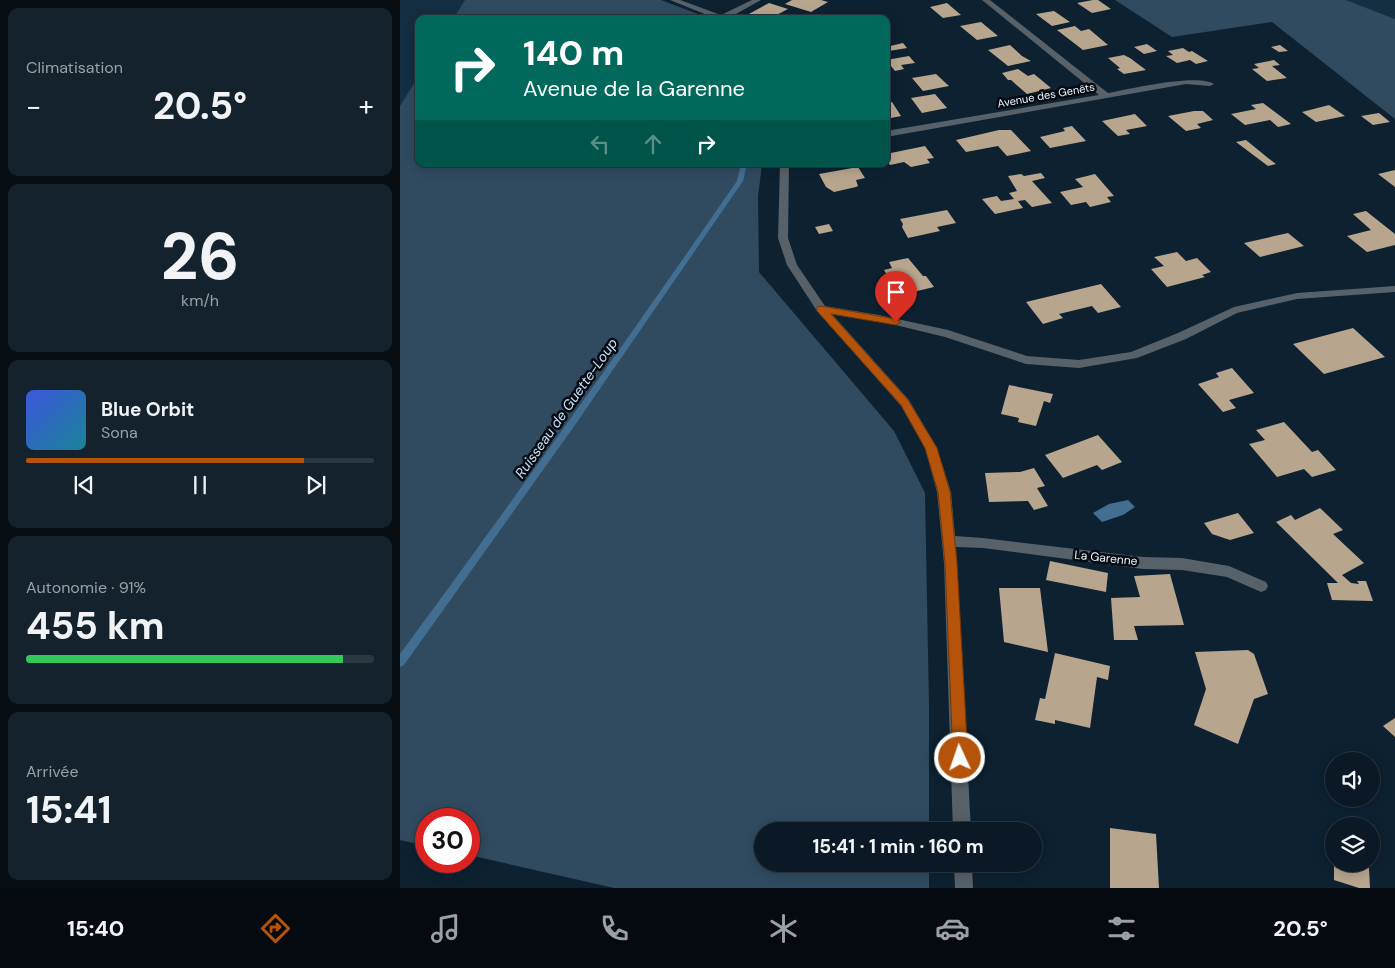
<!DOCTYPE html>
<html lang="fr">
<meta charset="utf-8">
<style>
:root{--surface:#0a1925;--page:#13222d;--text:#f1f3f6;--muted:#99a0a7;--line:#2a3842;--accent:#b45309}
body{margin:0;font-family:"DM Sans",sans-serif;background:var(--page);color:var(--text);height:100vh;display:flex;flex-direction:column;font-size:19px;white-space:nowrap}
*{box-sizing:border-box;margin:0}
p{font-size:16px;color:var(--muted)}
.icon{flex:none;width:28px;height:28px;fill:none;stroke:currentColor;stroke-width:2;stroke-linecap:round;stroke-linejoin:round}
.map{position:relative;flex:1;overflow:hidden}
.panel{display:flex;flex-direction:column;gap:8px;padding:8px;background:#060e14;width:400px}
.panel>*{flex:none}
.banner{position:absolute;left:15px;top:15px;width:475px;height:152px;border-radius:10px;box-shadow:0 2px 12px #0003,0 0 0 1px var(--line);background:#00695c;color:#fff;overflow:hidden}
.tools{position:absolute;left:925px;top:752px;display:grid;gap:10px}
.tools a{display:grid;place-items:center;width:55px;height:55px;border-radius:50%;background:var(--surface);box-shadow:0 2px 12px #0003,0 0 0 1px var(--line);font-size:25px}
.speed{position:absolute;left:15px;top:808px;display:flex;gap:10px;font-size:25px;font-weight:700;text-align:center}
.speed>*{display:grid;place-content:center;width:65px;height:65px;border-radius:50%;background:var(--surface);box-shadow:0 2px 12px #0003,0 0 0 1px var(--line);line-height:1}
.speed .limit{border:8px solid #d22;background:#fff;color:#111}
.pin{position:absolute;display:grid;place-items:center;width:42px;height:42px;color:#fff;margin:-51px -21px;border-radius:50% 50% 50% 0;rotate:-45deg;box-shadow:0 0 5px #0007}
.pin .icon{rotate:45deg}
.me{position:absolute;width:55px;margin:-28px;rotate:357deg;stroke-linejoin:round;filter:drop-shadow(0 0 4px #0008)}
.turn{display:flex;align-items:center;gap:18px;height:105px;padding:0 25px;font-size:22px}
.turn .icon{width:65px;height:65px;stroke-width:2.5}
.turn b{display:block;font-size:35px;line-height:42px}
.lanes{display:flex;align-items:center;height:48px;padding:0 25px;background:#0003;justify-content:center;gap:25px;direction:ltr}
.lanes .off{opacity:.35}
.big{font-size:38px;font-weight:700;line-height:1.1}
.panel .card{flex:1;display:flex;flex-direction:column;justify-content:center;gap:8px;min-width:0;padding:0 18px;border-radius:10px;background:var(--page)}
.panel .dial{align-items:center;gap:0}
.dial b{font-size:65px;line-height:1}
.song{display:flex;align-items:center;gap:15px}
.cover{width:60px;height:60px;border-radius:8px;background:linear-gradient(135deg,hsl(230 70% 55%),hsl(190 70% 35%))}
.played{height:5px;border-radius:2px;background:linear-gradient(90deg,var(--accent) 80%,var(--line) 80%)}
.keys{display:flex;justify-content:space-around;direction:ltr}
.heat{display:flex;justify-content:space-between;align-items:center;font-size:28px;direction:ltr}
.charge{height:8px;border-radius:4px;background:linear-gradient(90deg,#34c759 91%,var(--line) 0)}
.trip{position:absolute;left:354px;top:822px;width:288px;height:50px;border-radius:25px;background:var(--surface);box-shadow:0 2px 12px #0003,0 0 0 1px var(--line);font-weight:700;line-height:50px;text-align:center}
.tabs{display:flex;height:80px;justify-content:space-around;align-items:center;background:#040a0f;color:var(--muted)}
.tabs .icon{width:35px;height:35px}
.tabs .active{color:var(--accent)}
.tabs b{font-size:22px;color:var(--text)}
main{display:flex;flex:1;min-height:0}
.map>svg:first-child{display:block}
.built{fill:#142e42}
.green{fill:#304a5f}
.water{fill:#426e91}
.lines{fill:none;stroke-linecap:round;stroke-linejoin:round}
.stream{fill:#426e91;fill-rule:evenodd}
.building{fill:#b8a58e}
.minor{fill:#576169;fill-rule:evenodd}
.route{fill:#b45309;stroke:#753606}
.labels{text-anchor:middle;stroke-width:5;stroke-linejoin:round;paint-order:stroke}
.far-street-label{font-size:11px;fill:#ebf5fd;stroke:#040a11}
.street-label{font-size:12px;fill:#ebf5fd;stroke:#040a11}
.water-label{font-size:14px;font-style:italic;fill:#c8e2f8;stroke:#040a11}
</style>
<main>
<section class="panel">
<div class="card"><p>Climatisation</p>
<div class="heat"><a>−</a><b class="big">20.5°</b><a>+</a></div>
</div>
<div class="card dial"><b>26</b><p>km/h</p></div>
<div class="card">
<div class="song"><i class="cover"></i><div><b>Blue Orbit</b><p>Sona</p></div></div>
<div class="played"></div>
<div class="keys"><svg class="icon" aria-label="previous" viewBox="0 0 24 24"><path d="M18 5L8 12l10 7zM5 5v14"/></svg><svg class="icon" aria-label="pause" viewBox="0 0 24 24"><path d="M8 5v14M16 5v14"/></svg><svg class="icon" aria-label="next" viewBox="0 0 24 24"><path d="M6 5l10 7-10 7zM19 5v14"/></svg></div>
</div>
<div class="card"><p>Autonomie · 91%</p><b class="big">455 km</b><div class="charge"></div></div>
<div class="card"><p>Arrivée</p><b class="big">15:41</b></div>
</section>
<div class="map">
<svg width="995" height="888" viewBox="0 0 995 888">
<rect width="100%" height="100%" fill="#0d2131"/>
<path class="built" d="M0 0H65L53 19H19V75L0 106Z
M946 0H995V19Z"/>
<path class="green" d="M65 0H261L311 19H53Z
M715 0H946L995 19V119L872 22 772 37Z
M19 75V164H362L358 197 359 272 494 431 525 493 529 706V831H362V864H529V888H214L69 855V819H26V846L0 840V106Z"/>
<path class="water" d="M728 500 735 507 723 515 702 522 693 513 709 504Z"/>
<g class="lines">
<path class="stream" d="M341 164H347L343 181 175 425 4 665 0 667V654C115 498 227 340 337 181Z"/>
</g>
<path class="building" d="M392 0H421L428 2 411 12 385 4Z
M693 0H698L711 9 692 13 677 3Z
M369 3 388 9 369 19H361L347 15Z
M547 3 561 15 543 18 530 7Z
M654 11 670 22 652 26 636 14Z
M581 22 598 36 577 40 560 26Z
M675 26 681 31 689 29 708 45 683 50 657 30Z
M503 43 507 48 489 51 486 47Z
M747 44 757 51 744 54 734 47Z
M610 45 622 56 631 61 608 66 588 50Z
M880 45 888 51 879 52 871 47Z
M783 48 789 52 792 51 808 61 796 64 790 60 777 63 766 56 773 55 768 51Z
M724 55 730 58 746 70 724 74 717 69 720 68 708 58Z
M509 56 515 63 501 65 504 69 495 71 486 60Z
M874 60 880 65 872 66 887 78 867 81 852 69 859 68 854 64Z
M618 69 628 76 634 74 651 88 627 94 611 80H608L602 73Z
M536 74 549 86 523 91 512 78Z
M535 94 547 108 522 113 511 98Z
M492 102 501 116 486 119V103Z
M863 103 891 124 878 127 870 120 845 125 831 114 856 109 851 105Z
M929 105 945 116 916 122 902 112Z
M794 111H803L813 120 797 124 801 128 786 131 768 116Z
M979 113 990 122 973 125 961 116Z
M735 114 747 126 726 130 730 134 718 136 702 121Z
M672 126 686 141 650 148 640 137 665 131 663 128Z
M599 130H611L631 151 607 156 598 146 566 152 556 140Z
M846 140 868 158 876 164 868 166 836 142Z
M525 146 534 158 527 159 530 163 511 167 504 162 490 165 486 159V154Z
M458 167 465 178 456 180 458 186 456 187 434 192 426 187 419 174Z
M995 170V187L978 174Z
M641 173 645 178 632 181 652 203 632 207 625 200 618 201 623 208 595 214 582 199 597 196 601 201 614 199 609 193 617 191 608 176 621 174 624 176Z
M695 174 714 196 707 197 711 202 690 207 686 202 671 205 660 192 683 187 675 179Z
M547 210 556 223 537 227 540 231 508 238 502 227 503 224 500 219Z
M966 211 995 234V245L967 252 947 236 971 230 953 214Z
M429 224 433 231 419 234 415 227Z
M888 233 904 246 860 257 844 243Z
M777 252 786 261 797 258 811 272 802 275 805 277 767 287 751 269 764 266 754 257Z
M508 258 523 276H526L534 287 500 295 484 270 492 268 489 262Z
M701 284 721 307 698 313 692 306 659 314 663 318 643 324 626 302Z
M953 328 985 357 924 374 893 344Z
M832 368 854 393 829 400 836 408 823 412 798 384 819 377 816 373Z
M609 385 653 394 650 403 644 401 636 426 618 422 619 418 601 414Z
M884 422 912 452 918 450 936 470 912 477 904 469 877 477 849 444 865 440 856 430Z
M698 435 722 462 702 470 697 465 663 478 645 455Z
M634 468 645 486 637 488 648 506 634 510 628 501 589 502 585 473 620 472Z
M920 508 943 530 933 534 964 563 942 575 951 583 959 584 957 581H966L973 601 932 600 927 583H938L876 522 891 515 895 520Z
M838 513 854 533 830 540 812 534 804 523Z
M650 561 708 573 706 592 646 580Z
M770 574 784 625 734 626 738 640H714L711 598 740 597 734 576Z
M599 588H640L648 652 604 642Z
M848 650 854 654 868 694 854 699 838 744 794 725 806 689 795 652Z
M655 653 710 666 708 680 697 677 690 728 655 720V724L635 720 640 698 645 699Z
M995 718V737L983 726Z
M710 828 756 834 759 888H710Z
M934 864H956L969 868 970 888H959L934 880Z"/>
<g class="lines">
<path class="minor" d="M270 0H280L321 15 352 0H361L327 19H317Z
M582 0H590L708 93C729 89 798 73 814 84L810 86 786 84 486 137V131L699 95Z
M380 164H389L388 238 397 265 425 306 479 315 548 330 627 356 679 360 731 352 778 333 834 307 897 293 995 286V292L897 299 837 313 786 339 737 358 679 368 626 364 545 337 479 321 432 314 509 400 537 448 551 492 555 536 583 538 743 557 782 558 829 566 866 582 868 586 866 590 861 592 827 577 782 570 743 569 583 548 556 547 571 831H553L544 563 537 492 525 448 501 406 417 311 387 265 378 238Z
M554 864H572L573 888H555Z"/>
</g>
<path class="route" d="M421 306 496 319 501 322 496 325 431 314 508 400 537 448 550 492 557 563 568 758 566 763 560 766 555 763 553 758 545 563 538 492 525 448 501 405 417 311V307Z"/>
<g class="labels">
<g class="far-street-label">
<text transform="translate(646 95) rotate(-10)" y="4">Avenue des Genêts</text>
</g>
<g class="street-label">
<text transform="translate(706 558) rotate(6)" y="4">La Garenne</text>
</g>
<g class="water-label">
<text transform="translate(166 408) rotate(-55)" y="5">Ruisseau de Guette-Loup</text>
</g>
</g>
</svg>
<div class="tools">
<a><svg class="icon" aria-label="sound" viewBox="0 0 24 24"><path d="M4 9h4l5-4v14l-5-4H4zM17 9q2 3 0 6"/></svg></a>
<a><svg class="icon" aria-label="layers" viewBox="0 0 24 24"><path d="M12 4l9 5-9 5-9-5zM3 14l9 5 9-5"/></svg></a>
</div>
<div class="speed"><div class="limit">30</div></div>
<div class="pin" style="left:496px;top:322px;background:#d93025"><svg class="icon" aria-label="arrive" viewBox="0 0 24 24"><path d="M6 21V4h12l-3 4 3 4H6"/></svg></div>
<svg class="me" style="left:560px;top:758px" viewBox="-20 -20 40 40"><circle r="17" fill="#b45309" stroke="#fff" stroke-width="3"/><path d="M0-11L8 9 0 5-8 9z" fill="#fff"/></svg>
<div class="trip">15:41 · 1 min · 160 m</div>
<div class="banner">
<div class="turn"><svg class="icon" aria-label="right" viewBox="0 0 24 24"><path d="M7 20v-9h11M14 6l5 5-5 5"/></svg><div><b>140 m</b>Avenue de la Garenne</div></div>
<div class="lanes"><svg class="icon off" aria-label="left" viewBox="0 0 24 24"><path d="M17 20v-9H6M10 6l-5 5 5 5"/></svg><svg class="icon off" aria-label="ahead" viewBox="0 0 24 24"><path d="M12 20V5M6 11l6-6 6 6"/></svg><svg class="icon" aria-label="right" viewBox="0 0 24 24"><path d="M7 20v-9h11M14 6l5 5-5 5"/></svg></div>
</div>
</div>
</main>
<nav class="tabs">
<b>15:40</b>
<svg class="icon active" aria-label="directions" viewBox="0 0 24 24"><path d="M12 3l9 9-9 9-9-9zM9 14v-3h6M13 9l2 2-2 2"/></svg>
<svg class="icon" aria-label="music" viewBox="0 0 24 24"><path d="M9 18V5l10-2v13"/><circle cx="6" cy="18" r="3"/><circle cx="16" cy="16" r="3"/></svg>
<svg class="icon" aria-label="phone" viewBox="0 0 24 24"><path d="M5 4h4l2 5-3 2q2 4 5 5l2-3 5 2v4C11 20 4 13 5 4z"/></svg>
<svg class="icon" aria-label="climate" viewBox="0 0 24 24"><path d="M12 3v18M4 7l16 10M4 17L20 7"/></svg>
<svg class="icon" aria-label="car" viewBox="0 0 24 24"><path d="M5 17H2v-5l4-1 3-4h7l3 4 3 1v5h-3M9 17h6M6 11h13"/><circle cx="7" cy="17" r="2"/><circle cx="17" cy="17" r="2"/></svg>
<svg class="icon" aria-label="filters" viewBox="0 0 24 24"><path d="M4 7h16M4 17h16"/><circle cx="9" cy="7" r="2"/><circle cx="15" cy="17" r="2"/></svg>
<b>20.5°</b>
</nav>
